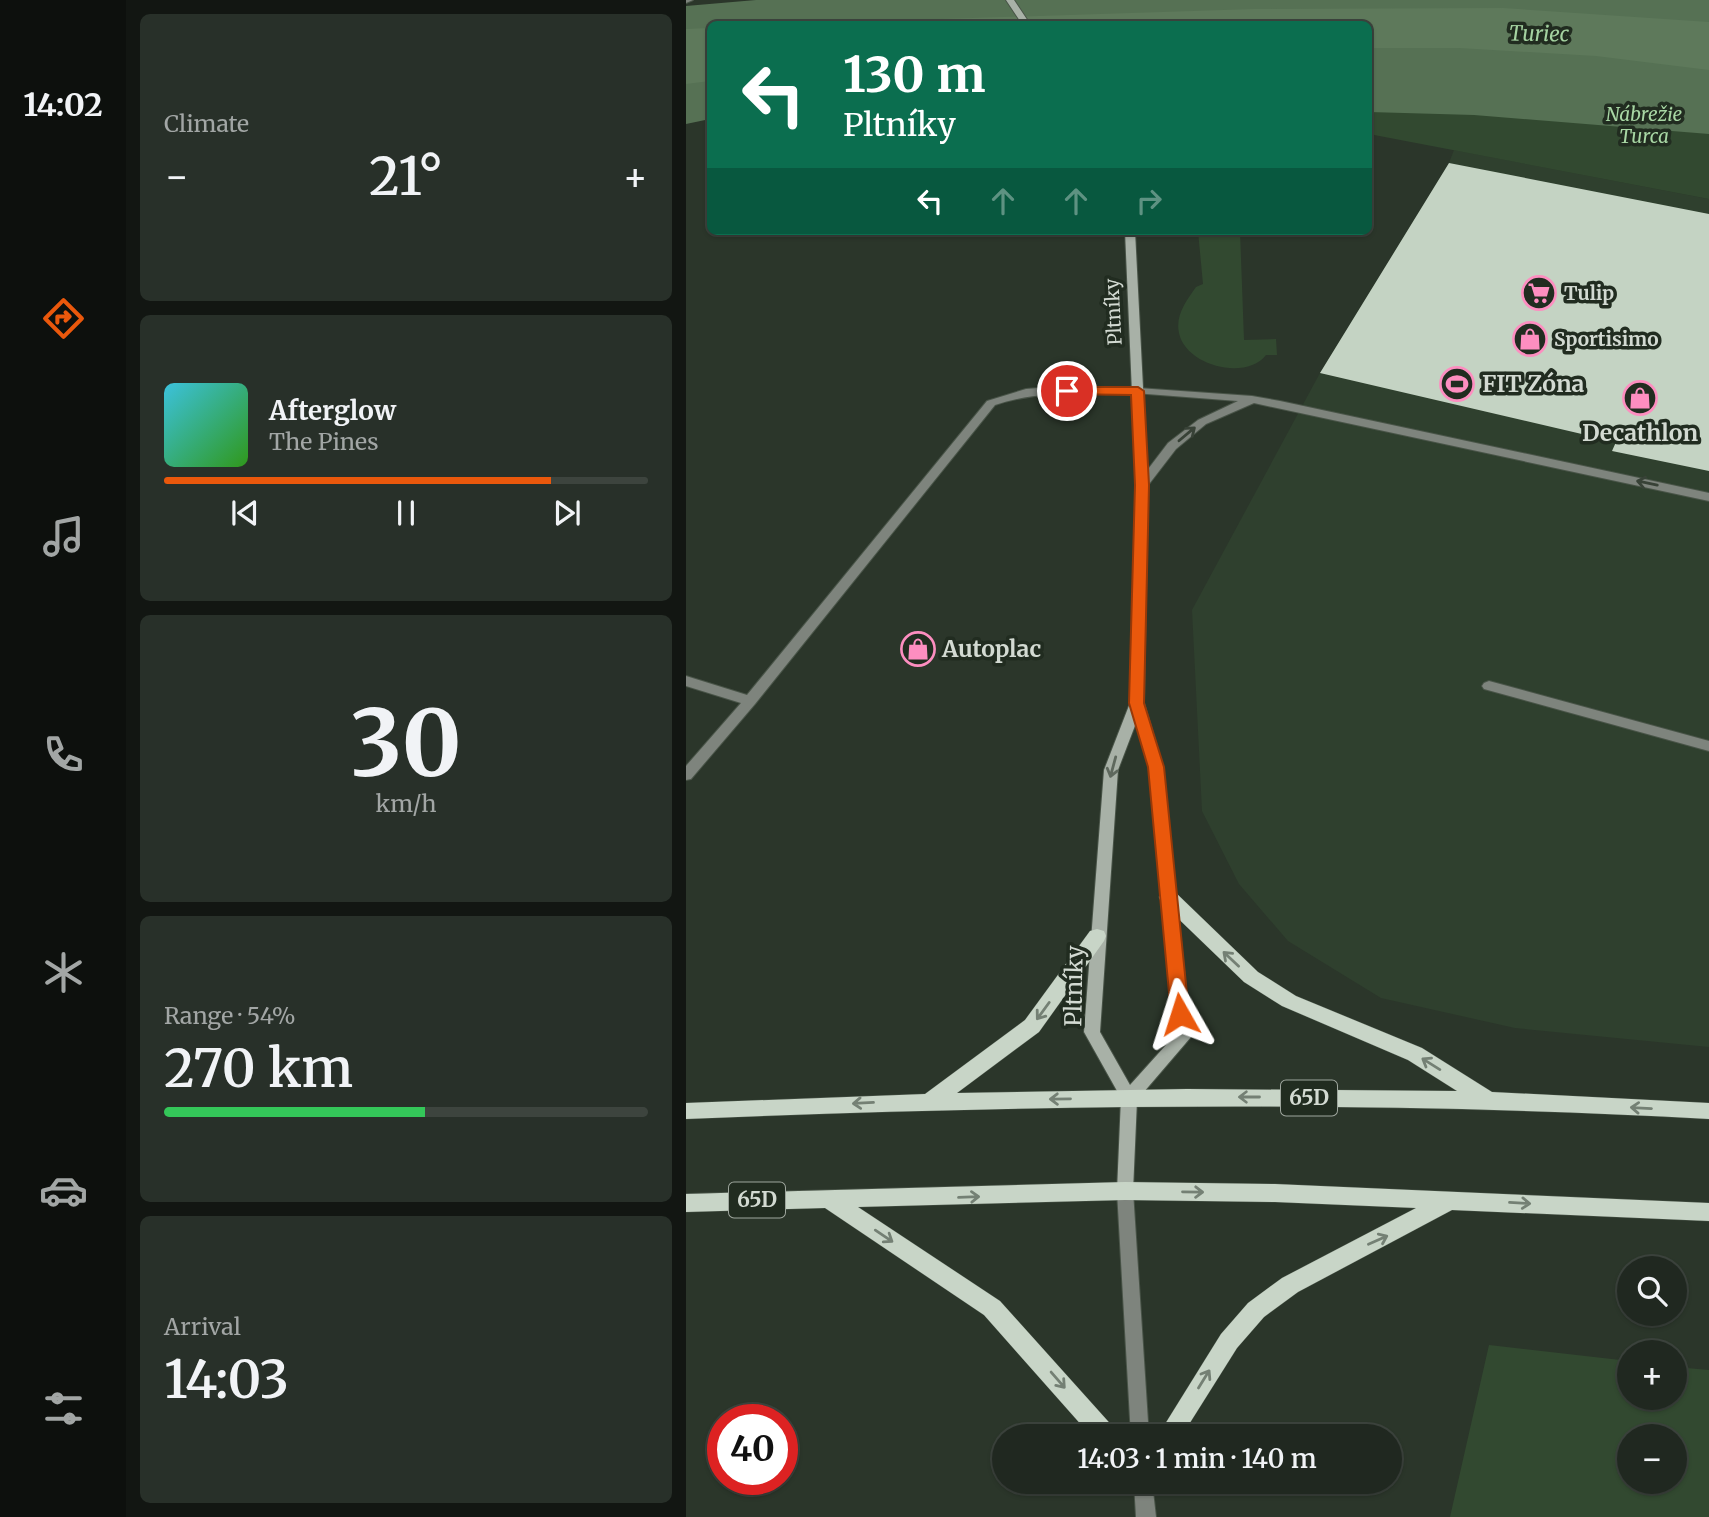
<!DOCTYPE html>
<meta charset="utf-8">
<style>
:root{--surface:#202820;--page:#283029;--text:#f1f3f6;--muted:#a2a6a5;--line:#3d443e;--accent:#ea580c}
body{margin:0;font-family:Merriweather,serif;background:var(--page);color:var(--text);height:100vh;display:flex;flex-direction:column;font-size:26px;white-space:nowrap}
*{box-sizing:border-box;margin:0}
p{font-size:23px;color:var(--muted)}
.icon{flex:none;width:38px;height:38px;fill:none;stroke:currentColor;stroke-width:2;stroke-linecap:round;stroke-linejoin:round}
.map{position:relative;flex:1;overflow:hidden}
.side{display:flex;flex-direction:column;gap:14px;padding:14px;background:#121612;width:560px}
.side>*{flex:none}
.guide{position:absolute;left:21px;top:21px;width:665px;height:214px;border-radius:10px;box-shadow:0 2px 5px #0004,0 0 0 2px var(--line);background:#0b6e4f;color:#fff;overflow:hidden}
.controls{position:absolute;left:931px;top:1256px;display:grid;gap:14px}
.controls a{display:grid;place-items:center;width:70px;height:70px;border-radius:50%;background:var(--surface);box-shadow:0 2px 5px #0004,0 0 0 2px var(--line);font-size:35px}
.speed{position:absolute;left:21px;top:1404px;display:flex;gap:14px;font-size:35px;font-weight:700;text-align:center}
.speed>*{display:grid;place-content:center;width:91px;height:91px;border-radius:50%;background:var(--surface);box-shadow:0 2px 5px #0004,0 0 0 2px var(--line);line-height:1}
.speed .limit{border:10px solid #d22;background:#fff;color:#111}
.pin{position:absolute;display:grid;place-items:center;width:60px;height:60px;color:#fff;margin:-30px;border:4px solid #fff;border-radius:50%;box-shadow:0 2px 7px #0007}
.me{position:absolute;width:77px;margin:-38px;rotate:354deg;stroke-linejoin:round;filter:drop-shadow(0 0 5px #0008)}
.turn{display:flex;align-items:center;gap:24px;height:147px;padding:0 21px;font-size:32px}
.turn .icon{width:91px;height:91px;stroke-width:2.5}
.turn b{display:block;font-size:49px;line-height:60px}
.lanes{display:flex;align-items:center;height:66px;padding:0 21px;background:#0003;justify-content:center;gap:35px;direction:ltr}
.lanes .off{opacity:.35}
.big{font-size:52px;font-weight:600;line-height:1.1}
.side .widget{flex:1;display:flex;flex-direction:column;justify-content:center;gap:10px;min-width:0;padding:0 24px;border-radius:10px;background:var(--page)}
.side .dial{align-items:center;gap:0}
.dial b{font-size:91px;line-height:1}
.song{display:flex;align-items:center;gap:21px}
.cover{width:84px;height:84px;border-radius:10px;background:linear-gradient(135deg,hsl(190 70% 55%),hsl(110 70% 35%))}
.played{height:7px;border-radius:4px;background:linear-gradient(90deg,var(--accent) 80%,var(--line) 80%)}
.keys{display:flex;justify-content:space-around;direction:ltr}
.heat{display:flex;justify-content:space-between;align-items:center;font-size:38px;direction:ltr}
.charge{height:10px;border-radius:5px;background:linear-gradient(90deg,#34c759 54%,var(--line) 0)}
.trip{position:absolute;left:306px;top:1424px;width:410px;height:70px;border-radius:35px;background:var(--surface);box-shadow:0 2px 5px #0004,0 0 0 2px var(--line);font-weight:600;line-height:70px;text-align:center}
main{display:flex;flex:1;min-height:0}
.menu{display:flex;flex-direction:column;width:126px;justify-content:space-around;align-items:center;background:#0d100d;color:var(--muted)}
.menu .icon{width:49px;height:49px}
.menu .selected{color:var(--accent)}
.menu b{font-size:32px;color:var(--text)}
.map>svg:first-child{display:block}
.built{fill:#2f402e}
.green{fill:#324930;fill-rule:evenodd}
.forest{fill:#567154}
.water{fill:#5e795b}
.building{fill:#c4d3c3}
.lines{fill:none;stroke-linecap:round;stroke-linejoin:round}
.lane-casing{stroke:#495448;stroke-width:2}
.street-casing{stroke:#495448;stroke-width:2}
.secondary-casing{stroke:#495448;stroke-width:2}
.primary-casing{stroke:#495448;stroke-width:1}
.lane{fill:#7e847d;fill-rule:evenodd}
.street{fill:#7e847d;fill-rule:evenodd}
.secondary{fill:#a8b1a7;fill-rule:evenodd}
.primary{fill:#c8d5c7;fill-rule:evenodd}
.oneway{stroke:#384237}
.oneway2{stroke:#5e685d}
.oneway3{stroke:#748074}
.route{fill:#ea580c;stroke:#983908;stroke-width:2}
.labels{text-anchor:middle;stroke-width:7;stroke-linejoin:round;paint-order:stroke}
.far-park-label{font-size:19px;font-style:italic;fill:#a8d7a4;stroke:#212c20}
.far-poi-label{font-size:19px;font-weight:bold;fill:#d3dad2;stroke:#212c20;text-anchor:start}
.far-street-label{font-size:19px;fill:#d3dad2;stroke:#212c20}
.far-water-label{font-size:21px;font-style:italic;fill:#a5d3a1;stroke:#212c20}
.shield{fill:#212c20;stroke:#9ea69d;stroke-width:2}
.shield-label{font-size:21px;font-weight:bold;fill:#d3dad2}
.poi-label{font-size:23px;font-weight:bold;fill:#d3dad2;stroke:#212c20;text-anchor:start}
.street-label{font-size:23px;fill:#d3dad2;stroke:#212c20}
</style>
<main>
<nav class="menu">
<b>14:02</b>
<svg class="icon selected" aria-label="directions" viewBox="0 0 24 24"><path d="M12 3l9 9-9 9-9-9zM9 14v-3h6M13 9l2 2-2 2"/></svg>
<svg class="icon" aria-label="music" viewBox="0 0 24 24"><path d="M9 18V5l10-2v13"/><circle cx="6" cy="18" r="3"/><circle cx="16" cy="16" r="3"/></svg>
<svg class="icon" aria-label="phone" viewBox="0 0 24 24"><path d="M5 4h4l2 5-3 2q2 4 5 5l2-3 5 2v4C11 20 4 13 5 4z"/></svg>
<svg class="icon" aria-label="climate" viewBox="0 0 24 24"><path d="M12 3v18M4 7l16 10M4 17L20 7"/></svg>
<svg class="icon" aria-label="car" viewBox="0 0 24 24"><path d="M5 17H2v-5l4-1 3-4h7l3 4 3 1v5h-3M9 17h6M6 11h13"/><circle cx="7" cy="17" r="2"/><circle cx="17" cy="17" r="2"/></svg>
<svg class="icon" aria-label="filters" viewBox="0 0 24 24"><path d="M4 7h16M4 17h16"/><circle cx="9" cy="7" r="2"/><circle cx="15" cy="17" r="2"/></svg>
</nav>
<section class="side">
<div class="widget"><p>Climate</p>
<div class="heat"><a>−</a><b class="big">21°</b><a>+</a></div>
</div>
<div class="widget">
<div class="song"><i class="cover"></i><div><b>Afterglow</b><p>The Pines</p></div></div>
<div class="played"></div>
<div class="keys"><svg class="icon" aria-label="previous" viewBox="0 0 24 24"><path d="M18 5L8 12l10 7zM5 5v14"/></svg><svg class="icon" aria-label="pause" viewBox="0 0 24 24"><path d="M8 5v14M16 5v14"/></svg><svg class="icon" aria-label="next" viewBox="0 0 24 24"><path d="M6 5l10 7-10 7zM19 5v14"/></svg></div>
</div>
<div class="widget dial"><b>30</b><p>km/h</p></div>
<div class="widget"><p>Range · 54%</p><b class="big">270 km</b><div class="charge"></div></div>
<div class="widget"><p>Arrival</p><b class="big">14:03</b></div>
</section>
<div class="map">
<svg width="1023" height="1517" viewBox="0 0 1023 1517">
<rect width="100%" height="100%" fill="#2b362a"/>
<path class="built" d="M768 150 1023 199V1047L829 1028 695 998 602 941 553 884 516 811 506 610 634 373 763 163Z"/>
<path class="green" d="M682 48 1023 70V199L683 134Z
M512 231H554L558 340 590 339 591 355H580C560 381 500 366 493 333 489 315 501 300 510 287L517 284Z
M803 1345 943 1361V1398H989V1367L1023 1370V1517H764ZM943 1437H989V1482H943Z"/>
<path class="forest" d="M70 0H1023V134L788 115 683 112 682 24H24V119L0 124V6Z"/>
<path class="water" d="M817 8 1023 22V70L910 56 773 48H683L682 24H100L568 9Z
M24 28V81L0 84V29Z"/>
<path class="building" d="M763 163 1023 214V471L926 451 930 442 634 373Z"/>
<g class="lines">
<g class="lane-casing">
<path id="lane" d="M0 0H7L0 3Z
M452 388 566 396 594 401 1023 493V501L568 403 520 424 490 449 460 488 456 489 450 485 482 443 512 420 552 401 448 393V389Z
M803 681 1023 741V751L798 689 796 686 798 683Z"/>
</g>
<g class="street-casing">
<path id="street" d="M377 386 452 388 458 391 452 394C404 394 356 389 309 405L69 704 5 779 0 780V766L55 703 0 686V676L61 695 301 401 340 389Z
M439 1184 445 1186 447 1191 463 1437H445L431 1191 433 1186Z
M448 1482H466L470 1517H450Z"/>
</g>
<g class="secondary-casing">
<path id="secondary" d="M320 0H328L344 24H336Z
M439 231H449L462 485 458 703 477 767 505 1037 451 1100 447 1191 445 1196 439 1198 433 1196 431 1191 435 1098 398 1032 418 770 444 703 450 485ZM450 723 463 767 489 1035 444 1085 414 1032 432 770Z"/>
</g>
<g class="primary-casing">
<path id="primary" d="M482 890 489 892 572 972 610 996 736 1048 806 1092 1023 1103V1119C682 1100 341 1105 0 1119V1103L239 1094 339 1020 404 931 411 929 418 931 420 936 418 941 353 1032 271 1093 501 1089 771 1091 722 1060 596 1006 558 982 475 902 473 897 475 892Z
M439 1182 589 1184 1023 1203V1221L766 1210 612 1292 578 1317 551 1348 495 1437H471L535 1334 562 1303 596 1278 730 1208 589 1202 439 1200 172 1207 314 1301 429 1429 432 1437H406L298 1315 139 1208 0 1212V1194Z"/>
</g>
<use href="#lane" class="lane"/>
<use href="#street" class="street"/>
<use href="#secondary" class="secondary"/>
<use href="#primary" class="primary"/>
</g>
<defs><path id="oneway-shaft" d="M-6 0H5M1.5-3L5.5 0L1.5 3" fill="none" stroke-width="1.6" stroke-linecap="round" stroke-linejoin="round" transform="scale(1.75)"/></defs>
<g class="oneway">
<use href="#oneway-shaft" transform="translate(501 434) rotate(-40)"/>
<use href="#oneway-shaft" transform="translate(961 483) rotate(-168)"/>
</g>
<use class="oneway2" href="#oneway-shaft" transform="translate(427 767) rotate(105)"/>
<g class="oneway3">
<use href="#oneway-shaft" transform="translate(545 959) rotate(-137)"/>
<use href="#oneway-shaft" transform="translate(357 1011) rotate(126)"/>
<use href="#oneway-shaft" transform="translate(745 1064) rotate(-148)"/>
<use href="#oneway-shaft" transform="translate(563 1097) rotate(180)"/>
<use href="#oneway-shaft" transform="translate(374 1099) rotate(179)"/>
<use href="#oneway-shaft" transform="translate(177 1103) rotate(177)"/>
<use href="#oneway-shaft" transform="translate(955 1108) rotate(-177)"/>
<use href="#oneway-shaft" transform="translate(507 1192) rotate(1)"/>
<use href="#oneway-shaft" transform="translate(283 1197) rotate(-2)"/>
<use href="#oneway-shaft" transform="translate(834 1203) rotate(3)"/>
<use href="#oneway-shaft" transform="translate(198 1236) rotate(34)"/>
<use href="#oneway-shaft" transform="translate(692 1240) rotate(-24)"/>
<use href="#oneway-shaft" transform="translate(518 1379) rotate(-58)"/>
<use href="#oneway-shaft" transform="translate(372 1380) rotate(49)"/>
</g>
<path class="route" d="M381 387H452L458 391 463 485 458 703 478 767 503 1014 501 1019H488L485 1014 462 767 443 703 449 485 445 395 376 394 374 391Z"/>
<defs>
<g id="supermarket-ring" transform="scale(1.75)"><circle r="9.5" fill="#212c20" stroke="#fd8ec0" stroke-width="1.5"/><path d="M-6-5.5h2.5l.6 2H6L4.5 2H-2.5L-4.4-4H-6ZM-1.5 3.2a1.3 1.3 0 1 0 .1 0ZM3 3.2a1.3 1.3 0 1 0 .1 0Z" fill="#fd8ec0"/></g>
<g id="shop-ring" transform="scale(1.75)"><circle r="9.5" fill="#212c20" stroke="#fd8ec0" stroke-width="1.5"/><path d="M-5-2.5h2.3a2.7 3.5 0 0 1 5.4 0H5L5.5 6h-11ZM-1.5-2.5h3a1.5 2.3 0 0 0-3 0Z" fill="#fd8ec0"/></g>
<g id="stadium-ring" transform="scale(1.75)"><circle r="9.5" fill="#212c20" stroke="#fd8ec0" stroke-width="1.5"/><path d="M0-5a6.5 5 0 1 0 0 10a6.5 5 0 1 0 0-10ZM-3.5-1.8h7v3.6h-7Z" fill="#fd8ec0"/></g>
</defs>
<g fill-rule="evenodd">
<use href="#supermarket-ring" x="853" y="293"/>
<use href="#shop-ring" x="844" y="339"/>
<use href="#stadium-ring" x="771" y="384"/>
<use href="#shop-ring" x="954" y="398"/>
<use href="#shop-ring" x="232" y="649"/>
</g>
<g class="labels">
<g class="far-park-label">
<text x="958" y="121">Nábrežie<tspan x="958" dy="22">Turca</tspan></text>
</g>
<g class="far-poi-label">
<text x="878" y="300">Tulip</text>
<text x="868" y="346">Sportisimo</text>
</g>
<g class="far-street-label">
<text transform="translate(427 312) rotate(-93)" y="7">Pltníky</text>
</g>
<g class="far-water-label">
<text transform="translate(853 34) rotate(1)" y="7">Turiec</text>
</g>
<g class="shield">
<rect x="595" y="1080.5" width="56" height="35" rx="5"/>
<rect x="43" y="1182.5" width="56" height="35" rx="5"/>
</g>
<g class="shield-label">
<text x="623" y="1105">65D</text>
<text x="71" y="1207">65D</text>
</g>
<g class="poi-label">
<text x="796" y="392">FIT Zóna</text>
<text x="954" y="441" text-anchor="middle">Decathlon</text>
<text x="256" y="657">Autoplac</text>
</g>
<g class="street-label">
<text transform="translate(388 986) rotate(-89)" y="8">Pltníky</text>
</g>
</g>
</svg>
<div class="controls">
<a><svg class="icon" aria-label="search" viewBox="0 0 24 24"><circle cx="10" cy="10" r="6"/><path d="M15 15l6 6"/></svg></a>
<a>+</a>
<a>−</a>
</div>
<div class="speed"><div class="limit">40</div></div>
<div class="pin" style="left:381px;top:391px;background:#d93025"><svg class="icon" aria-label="arrive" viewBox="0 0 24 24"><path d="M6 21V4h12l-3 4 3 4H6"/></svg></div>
<svg class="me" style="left:494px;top:1014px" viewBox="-20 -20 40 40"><path d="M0-17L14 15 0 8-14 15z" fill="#ea580c" stroke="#fff" stroke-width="4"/></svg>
<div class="trip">14:03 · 1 min · 140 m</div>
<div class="guide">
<div class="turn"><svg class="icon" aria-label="left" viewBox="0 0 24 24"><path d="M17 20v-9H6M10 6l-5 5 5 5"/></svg><div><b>130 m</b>Pltníky</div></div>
<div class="lanes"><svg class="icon" aria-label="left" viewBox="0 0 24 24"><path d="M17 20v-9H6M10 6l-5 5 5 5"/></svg><svg class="icon off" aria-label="ahead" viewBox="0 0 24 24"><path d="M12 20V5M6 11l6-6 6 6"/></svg><svg class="icon off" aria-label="ahead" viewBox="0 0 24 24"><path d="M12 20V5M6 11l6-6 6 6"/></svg><svg class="icon off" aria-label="right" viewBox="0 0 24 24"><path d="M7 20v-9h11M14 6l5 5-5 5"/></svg></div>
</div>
</div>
</main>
